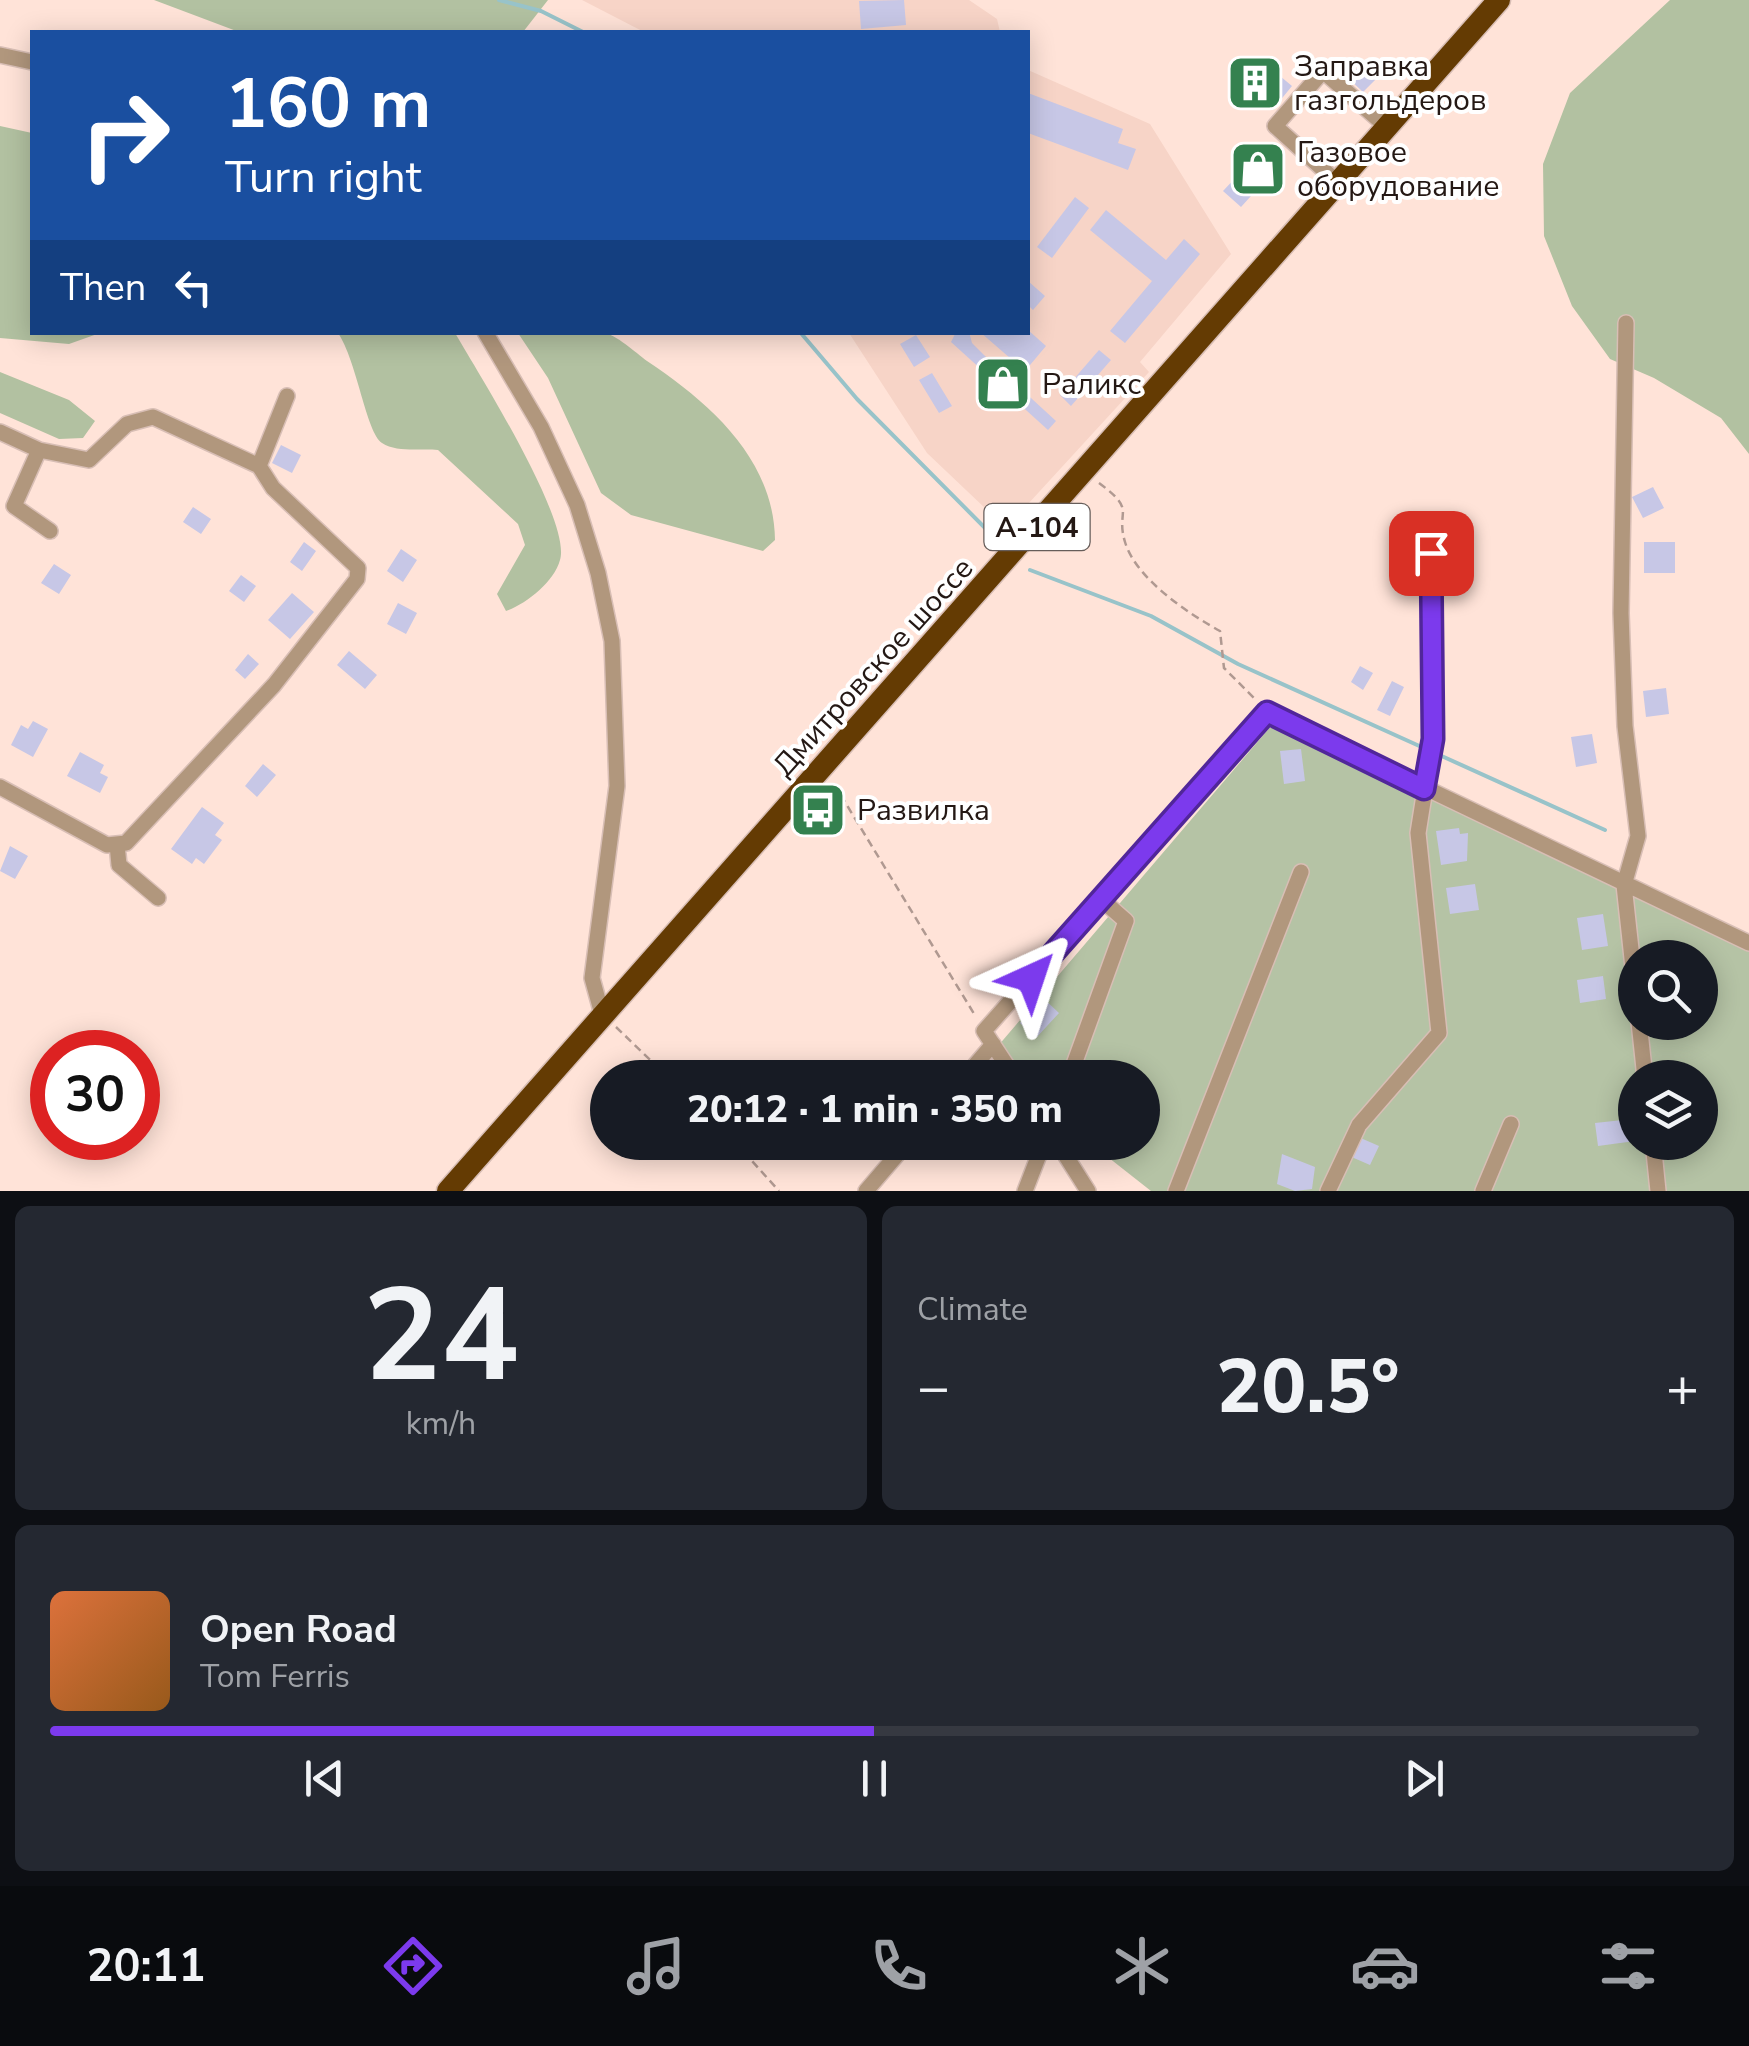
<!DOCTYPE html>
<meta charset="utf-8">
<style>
:root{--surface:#171b24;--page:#242831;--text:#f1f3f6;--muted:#9ea1a6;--line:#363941;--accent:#7c3aed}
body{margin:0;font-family:"Nunito Sans",sans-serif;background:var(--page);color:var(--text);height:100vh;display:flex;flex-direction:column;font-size:38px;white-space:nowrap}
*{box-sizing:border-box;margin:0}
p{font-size:32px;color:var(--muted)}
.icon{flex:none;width:55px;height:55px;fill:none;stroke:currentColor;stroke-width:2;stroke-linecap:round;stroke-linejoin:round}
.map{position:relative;height:1191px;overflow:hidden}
.sheet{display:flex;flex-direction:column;gap:15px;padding:15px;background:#0d0f14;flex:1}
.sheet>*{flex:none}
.banner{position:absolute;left:30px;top:30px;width:1000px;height:305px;border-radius:0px;box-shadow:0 5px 25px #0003;background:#1a4fa0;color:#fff;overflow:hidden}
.controls{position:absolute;left:1618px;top:940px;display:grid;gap:20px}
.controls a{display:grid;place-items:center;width:100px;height:100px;border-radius:50%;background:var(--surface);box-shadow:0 5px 25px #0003;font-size:50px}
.speed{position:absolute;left:30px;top:1030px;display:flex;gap:20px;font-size:50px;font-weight:700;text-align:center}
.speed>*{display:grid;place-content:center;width:130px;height:130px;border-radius:50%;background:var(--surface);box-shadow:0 5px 25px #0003;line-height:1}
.speed .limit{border:15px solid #d22;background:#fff;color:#111}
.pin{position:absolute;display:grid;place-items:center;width:85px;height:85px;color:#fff;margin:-42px;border-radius:20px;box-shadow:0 5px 15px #0006}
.me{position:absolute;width:110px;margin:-55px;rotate:42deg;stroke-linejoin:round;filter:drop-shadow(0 0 8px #0008)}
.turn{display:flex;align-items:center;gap:35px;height:210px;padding:0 30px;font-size:45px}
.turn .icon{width:130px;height:130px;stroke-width:2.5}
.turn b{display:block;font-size:70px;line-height:85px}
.then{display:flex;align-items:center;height:95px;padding:0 30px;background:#0003;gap:20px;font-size:38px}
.big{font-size:75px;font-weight:800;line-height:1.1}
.sheet .tile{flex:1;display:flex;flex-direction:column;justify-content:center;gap:15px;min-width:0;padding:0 35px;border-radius:15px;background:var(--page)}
.sheet .dial{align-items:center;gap:0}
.dial b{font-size:130px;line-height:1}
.song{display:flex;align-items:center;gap:30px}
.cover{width:120px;height:120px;border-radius:15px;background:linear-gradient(135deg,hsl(20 70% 55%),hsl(30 70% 35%))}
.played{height:10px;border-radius:5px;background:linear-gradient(90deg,var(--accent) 50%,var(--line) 50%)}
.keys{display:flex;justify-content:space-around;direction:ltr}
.heat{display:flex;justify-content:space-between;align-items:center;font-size:55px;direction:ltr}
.sheet .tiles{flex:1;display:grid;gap:15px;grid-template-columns:1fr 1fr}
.tile:last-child{grid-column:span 2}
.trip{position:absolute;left:590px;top:1060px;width:570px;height:100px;border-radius:50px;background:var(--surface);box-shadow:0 5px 25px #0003;font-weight:800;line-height:100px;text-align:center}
.tab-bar{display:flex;height:160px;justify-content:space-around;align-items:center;background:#090b0e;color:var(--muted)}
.tab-bar .icon{width:70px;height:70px}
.tab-bar .on{color:var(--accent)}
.tab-bar b{font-size:45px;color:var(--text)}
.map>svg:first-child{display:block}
.built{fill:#f7d4c7}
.green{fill:#b5c3a5;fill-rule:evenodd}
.forest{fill:#b2c1a1}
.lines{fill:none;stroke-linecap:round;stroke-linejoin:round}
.stream{stroke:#98c3c9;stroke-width:4}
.building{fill:#c7c7e6}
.minor-casing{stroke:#d8beb5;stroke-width:18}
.highway-casing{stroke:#d8beb5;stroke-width:25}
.path{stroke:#b09991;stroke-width:2.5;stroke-dasharray:8 5;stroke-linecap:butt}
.minor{stroke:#b1977d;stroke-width:15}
.highway{stroke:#643b03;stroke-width:22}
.route-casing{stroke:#51269a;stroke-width:25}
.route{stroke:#7c3aed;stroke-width:18}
.labels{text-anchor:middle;stroke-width:8;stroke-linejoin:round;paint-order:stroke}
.shield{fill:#fff;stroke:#665d5a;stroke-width:2.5}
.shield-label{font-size:28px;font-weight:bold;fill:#241814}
.poi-label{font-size:30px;fill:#241814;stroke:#fff;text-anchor:start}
.street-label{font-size:30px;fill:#241814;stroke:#fff}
</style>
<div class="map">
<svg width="1749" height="1191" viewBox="0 0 1749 1191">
<rect width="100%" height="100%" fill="#ffe3d8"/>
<path class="built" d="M582 0H969L997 19 1000 32H644Z
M1028 70 1150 124 1231 254 1140 362 1149 372 1006 528 927 453 849 333 1028 332Z"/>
<path class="green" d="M1278 718 1749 939V1191H1151L1090 1143 1142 1142V1078L1008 1077 986 1060ZM1635 958H1700V1022H1635ZM1635 1078H1700V1142H1635Z"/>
<path class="forest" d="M154 0H548L523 32H239Z
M1670 0H1749V454L1721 418 1654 378 1610 359 1572 306 1544 236 1543 164 1570 93Z
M0 126 32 133V332L100 333 69 344 0 338Z
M338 333H455C477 371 572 521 560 560 554 582 526 604 506 611L497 594 525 545 518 524 438 450C421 448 397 453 382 443 366 432 357 361 338 333Z
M518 333C544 332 576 327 602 332 617 335 635 352 647 361 710 403 774 459 775 540L763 551 631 515 601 493 548 378Z
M0 372 69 400 95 421 83 438 59 439 0 413Z"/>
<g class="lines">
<path class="stream" d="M499 0 541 11 583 32
M800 332 857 399 994 537
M1030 570 1151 616 1238 664 1426 749
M1435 753 1605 830"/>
</g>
<path class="building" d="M904 0 906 25 861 29 859 1Z
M1250 62 1266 75 1261 80 1271 88 1280 76 1292 86 1274 108 1238 78Z
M1361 64 1377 78 1363 92 1348 78Z
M1028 93 1123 129 1118 143 1136 149 1128 170 1028 133Z
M1254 158 1271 174 1241 207 1223 191Z
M1075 197 1089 208 1052 258 1037 247Z
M1106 210 1166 260 1184 239 1200 254 1125 343 1110 331 1152 281 1090 230Z
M1028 281 1045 296 1033 310 1028 305Z
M1028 330 1046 346 1025 371 980 332Z
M956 332H969L972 343 984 355 1056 421 1048 430 951 342Z
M916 335 930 357 914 367 900 344Z
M1099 350 1111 360 1071 406 1060 395Z
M932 373 952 406 939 413 919 380Z
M281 445 301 455 292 473 272 463Z
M1653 487 1664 508 1643 518 1632 497Z
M193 507 211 519 201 534 183 522Z
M304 542 316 551 302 571 290 562Z
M1644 542H1675V573H1644Z
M401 549 417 560 403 582 387 571Z
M54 564 71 575 59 594 41 583Z
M241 575 256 586 244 602 229 591Z
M292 593 314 612 290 639 268 620Z
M398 603 417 613 406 634 387 624Z
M349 651 377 675 365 689 337 665Z
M248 654 259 664 245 679 235 670Z
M1360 666 1373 673 1363 690 1351 682Z
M1392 681 1404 687 1390 716 1377 710Z
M1666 688 1669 714 1646 717 1643 691Z
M33 721 48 729 33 757 11 745 21 725 28 729Z
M1592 734 1597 763 1576 767 1571 737Z
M1301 749 1305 781 1284 784 1280 751Z
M80 752 104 765 100 773 108 777 100 793 67 776Z
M263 764 276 775 257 797 245 786Z
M202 807 224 823 215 835 222 840 204 864 196 858 192 864 171 849Z
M1459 828 1460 834 1468 833 1467 861 1441 865 1436 831Z
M10 846 28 856 15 879 0 871Z
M1475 884 1479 910 1450 914 1446 888Z
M1603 914 1608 946 1582 950 1577 918Z
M1603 976 1606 999 1580 1003 1577 980Z
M1043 998 1059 1013 1036 1038 1020 1023Z
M1632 1119 1635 1141 1598 1146 1595 1123Z
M1356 1136 1379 1146 1370 1165 1347 1155Z
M1282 1154 1315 1167 1312 1189 1295 1191 1277 1184Z"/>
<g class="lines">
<g class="minor-casing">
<path id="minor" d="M0 55 32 62
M1337 182 1275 126 1323 71 1387 127
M1626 323 1621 613 1625 726 1638 836 1624 885 1635 986
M485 332 541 427 577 505 598 573 612 641 617 786 592 978 602 1014
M0 432 39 450 89 460 127 424 153 417 259 466
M39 450 14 506 50 531
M0 787 107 845 126 843 274 685 357 579 358 568 273 488 259 466 287 396
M117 844 119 865 158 898
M1639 1022 1645 1078
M964 1078 993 1044
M1015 1078 984 1031 1267 712 1749 943
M1069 1078 1126 921 1101 899
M1057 1142 1088 1191
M1653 1142 1658 1191
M866 1191 908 1142
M1025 1191 1044 1142
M1176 1191 1301 872
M1328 1191 1359 1125 1439 1033 1418 833 1433 739 1431 553
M1483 1191 1511 1124"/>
</g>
<g class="highway-casing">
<path id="highway" d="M448 1191 1499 0"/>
</g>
<path class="path" d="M1099 483C1138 512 1115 509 1125 542 1136 579 1189 614 1220 631L1224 668 1257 701
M834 784 976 1017
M616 1027 669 1078
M735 1142 779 1191"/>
<use href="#minor" class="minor"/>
<use href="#highway" class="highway"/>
</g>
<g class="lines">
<g class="route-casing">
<path id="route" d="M1031 978 1267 712 1424 789 1433 739 1431 553"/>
</g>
<use href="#route" class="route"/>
</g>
<defs>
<g id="building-square" transform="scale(2.875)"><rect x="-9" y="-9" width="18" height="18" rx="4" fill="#34814f" stroke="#fff"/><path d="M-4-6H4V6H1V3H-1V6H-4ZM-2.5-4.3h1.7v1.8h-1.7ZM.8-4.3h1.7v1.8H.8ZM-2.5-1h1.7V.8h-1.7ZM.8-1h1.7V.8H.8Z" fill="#fff"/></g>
<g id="shop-square" transform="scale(2.875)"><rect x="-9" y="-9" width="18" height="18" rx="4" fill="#34814f" stroke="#fff"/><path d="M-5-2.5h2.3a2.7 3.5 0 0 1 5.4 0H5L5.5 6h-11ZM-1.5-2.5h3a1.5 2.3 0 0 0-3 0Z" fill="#fff"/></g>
<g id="bus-square" transform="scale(2.875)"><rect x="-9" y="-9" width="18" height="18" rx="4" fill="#34814f" stroke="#fff"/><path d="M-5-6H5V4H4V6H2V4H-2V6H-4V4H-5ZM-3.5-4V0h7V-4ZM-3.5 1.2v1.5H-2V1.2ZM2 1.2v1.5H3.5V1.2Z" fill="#fff"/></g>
</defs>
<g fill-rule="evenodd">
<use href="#building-square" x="1255" y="83"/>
<use href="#shop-square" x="1258" y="169"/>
<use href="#shop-square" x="1003" y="384"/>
<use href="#bus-square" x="818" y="810"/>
</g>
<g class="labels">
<rect class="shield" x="984.5" y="504" width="105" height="46" rx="8"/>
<g class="shield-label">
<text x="1037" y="537">А-104</text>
</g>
<g class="poi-label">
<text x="1294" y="76">Заправка<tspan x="1294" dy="34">газгольдеров</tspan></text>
<text x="1297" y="162">Газовое<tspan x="1297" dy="34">оборудование</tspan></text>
<text x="1042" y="394">Раликс</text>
<text x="857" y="820">Развилка</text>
</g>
<g class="street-label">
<text transform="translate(873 667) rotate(-48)" y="10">Дмитровское шоссе</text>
</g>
</g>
</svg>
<div class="controls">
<a><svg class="icon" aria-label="search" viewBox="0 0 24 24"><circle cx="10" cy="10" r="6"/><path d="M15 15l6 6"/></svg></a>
<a><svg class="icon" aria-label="layers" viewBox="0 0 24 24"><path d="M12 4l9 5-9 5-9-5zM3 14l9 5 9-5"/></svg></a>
</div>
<div class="speed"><div class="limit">30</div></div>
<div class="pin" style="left:1431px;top:553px;background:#d93025"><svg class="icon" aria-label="arrive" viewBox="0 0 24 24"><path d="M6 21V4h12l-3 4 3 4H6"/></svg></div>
<svg class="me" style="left:1031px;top:978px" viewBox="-20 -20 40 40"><path d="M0-17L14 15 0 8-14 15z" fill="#7c3aed" stroke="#fff" stroke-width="4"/></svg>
<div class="trip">20:12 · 1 min · 350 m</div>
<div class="banner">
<div class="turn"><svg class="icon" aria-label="right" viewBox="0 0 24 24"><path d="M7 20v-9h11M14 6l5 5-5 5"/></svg><div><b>160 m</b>Turn right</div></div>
<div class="then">Then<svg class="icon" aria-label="left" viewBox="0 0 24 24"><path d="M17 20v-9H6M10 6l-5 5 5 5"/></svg></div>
</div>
</div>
<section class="sheet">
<div class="tiles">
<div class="tile dial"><b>24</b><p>km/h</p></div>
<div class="tile"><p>Climate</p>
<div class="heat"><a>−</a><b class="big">20.5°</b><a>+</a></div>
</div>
<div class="tile">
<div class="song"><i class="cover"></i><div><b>Open Road</b><p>Tom Ferris</p></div></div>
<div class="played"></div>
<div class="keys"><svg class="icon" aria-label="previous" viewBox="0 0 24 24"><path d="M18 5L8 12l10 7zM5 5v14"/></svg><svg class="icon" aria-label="pause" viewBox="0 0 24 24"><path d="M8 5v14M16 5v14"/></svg><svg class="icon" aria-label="next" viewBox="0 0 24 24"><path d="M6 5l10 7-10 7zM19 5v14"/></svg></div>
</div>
</div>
</section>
<nav class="tab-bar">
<b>20:11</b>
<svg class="icon on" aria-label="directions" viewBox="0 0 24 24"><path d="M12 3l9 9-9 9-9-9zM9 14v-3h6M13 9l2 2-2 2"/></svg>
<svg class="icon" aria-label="music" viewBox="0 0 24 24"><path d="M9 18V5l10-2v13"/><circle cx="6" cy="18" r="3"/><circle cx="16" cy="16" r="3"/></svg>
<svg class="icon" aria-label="phone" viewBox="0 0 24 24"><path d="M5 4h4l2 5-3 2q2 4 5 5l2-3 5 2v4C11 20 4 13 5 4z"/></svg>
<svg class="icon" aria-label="climate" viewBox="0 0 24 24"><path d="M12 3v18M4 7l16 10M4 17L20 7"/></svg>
<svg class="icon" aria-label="car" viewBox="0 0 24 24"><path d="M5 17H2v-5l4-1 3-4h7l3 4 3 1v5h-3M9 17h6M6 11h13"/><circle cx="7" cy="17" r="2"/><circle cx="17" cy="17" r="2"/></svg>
<svg class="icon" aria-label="filters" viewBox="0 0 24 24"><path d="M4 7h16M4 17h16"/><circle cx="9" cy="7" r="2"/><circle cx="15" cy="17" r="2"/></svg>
</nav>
